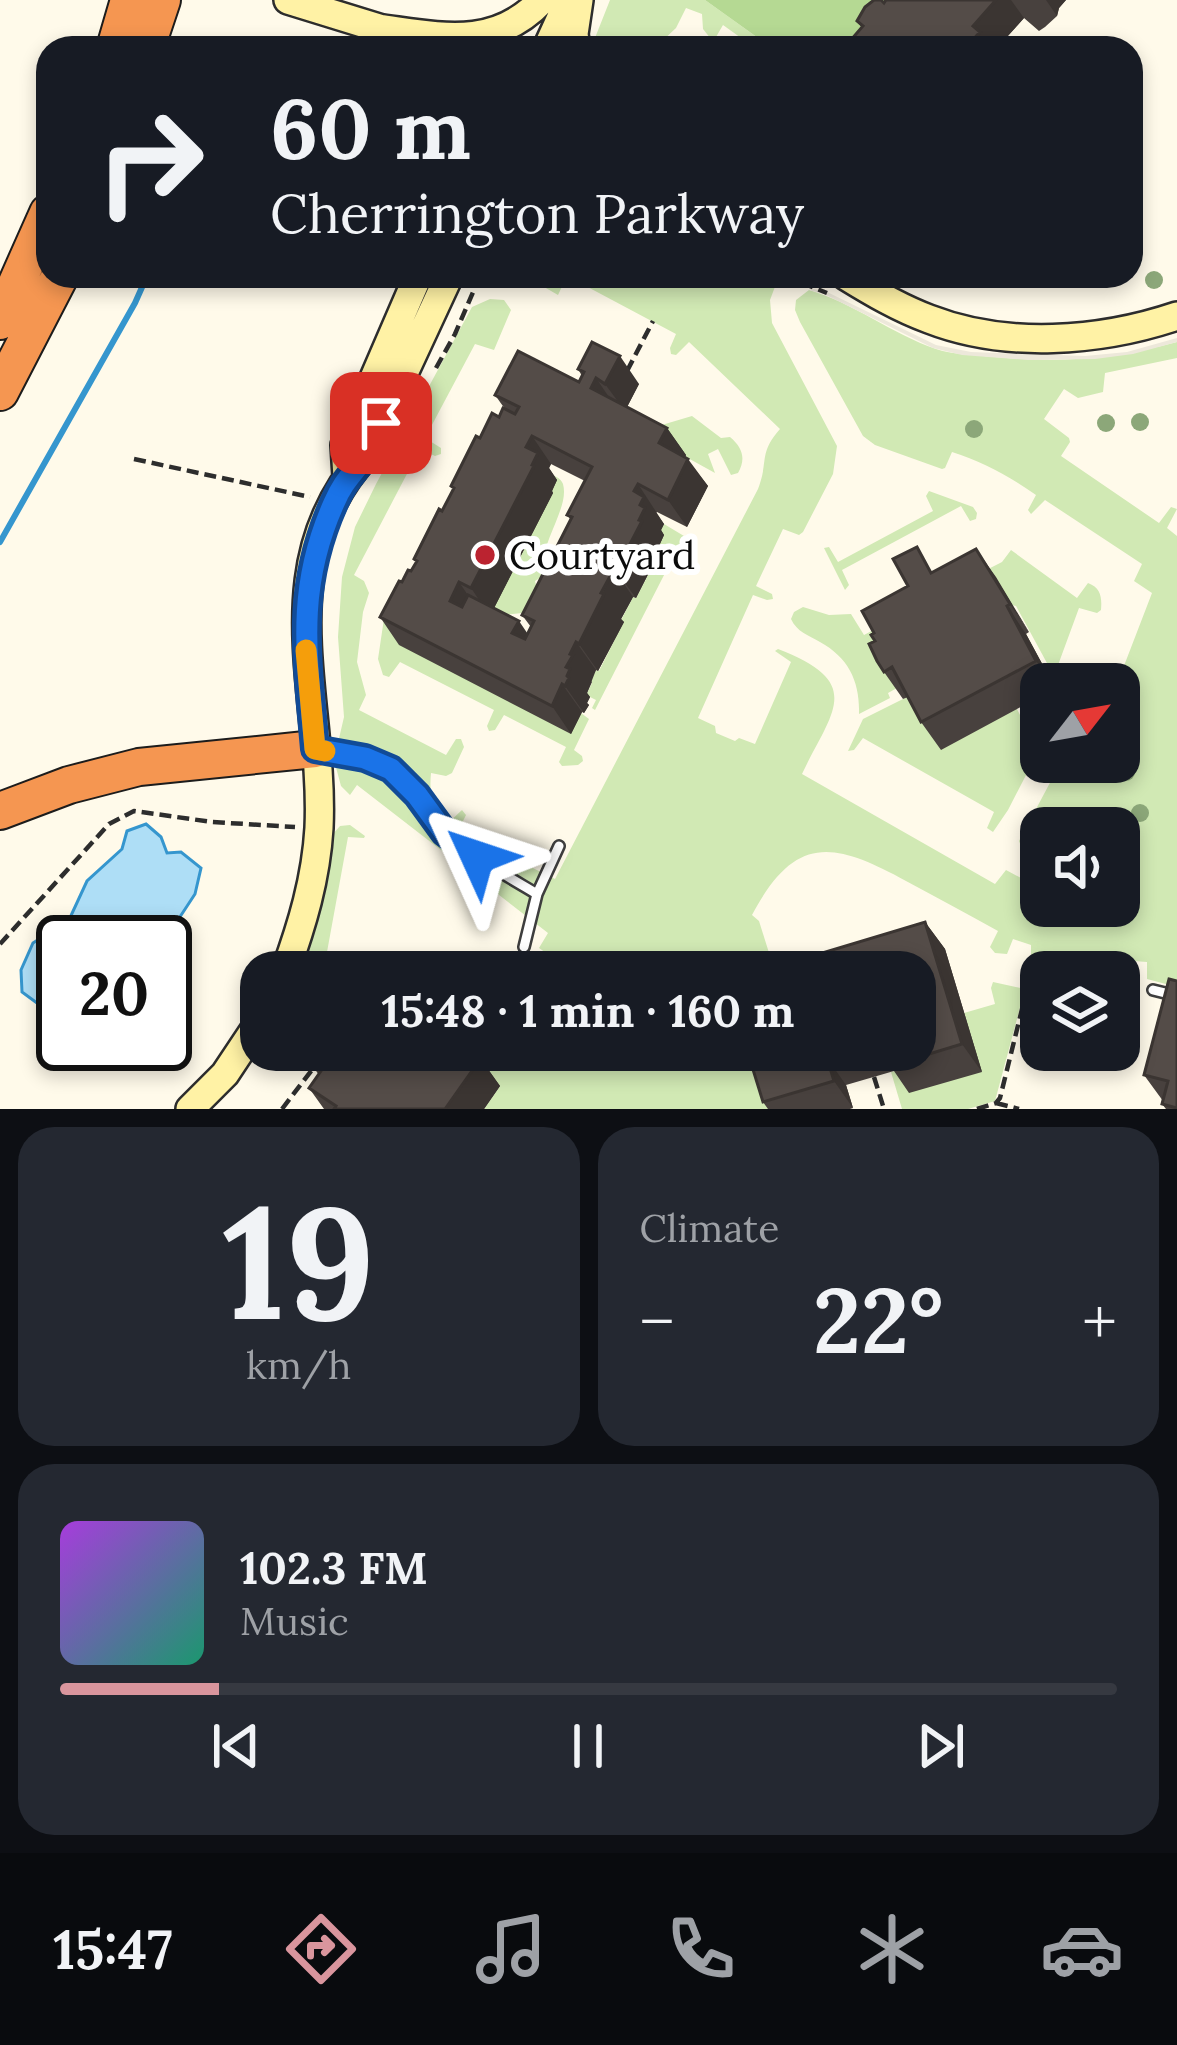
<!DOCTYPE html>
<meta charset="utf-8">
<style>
:root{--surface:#171b24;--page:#242831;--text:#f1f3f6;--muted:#9ea1a6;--line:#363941;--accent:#d9959d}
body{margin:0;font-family:Lora,serif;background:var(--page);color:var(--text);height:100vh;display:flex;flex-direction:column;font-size:45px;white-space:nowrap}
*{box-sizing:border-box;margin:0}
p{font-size:39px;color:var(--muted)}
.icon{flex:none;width:66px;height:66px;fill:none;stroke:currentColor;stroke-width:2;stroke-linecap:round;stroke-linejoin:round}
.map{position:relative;height:1109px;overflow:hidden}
.details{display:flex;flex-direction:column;gap:18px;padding:18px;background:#0d0f14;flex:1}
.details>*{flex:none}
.hud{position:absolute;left:36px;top:36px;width:1107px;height:252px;border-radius:36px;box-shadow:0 6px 18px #0003;background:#171b24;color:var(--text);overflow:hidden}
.needle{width:78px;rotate:59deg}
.controls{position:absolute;left:1020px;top:663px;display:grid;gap:24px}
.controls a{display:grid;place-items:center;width:120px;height:120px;border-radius:24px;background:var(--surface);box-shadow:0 6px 18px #0003;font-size:60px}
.speed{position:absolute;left:36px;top:915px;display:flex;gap:24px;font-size:60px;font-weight:700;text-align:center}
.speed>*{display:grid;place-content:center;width:156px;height:156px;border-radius:50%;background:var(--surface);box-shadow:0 6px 18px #0003;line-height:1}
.speed .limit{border:6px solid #111;border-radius:18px;background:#fff;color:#111}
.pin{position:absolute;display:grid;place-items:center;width:102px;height:102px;color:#fff;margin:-51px;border-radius:24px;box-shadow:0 6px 18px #0006}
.me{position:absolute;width:132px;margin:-66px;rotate:312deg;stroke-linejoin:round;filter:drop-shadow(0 0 9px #0008)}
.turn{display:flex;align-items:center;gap:42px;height:252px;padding:0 36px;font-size:54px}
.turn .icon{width:156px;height:156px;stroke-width:2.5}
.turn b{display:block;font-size:84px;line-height:102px}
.big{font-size:90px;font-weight:800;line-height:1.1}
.details .widget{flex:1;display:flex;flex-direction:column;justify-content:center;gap:18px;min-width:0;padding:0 42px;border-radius:36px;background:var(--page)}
.details .dial{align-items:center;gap:0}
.dial b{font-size:156px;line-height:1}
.song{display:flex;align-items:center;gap:36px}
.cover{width:144px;height:144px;border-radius:18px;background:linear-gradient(135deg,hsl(280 70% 55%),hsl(160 70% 35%))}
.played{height:12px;border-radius:6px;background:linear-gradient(90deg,var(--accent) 15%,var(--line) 15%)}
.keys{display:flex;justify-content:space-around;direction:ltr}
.heat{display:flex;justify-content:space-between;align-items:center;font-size:66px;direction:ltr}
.details .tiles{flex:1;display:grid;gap:18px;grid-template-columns:1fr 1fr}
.widget:last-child{grid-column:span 2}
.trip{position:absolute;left:240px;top:951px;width:696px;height:120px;border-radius:36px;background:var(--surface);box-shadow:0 6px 18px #0003;font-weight:800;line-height:120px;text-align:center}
.tabs{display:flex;height:192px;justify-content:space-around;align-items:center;background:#090b0e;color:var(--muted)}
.tabs .icon{width:84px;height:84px}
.tabs .active{color:var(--accent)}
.tabs b{font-size:54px;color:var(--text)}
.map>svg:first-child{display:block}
.green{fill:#d1e9b4;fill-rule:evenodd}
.forest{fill:#b5d993}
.plaza{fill:#ede8da}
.water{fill:#aedef6;stroke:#3596ce;stroke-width:3}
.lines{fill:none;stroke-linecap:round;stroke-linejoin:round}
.stream{stroke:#3596ce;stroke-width:6}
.lane-casing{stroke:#3e3e3e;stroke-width:14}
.secondary-casing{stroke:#2d2d2d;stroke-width:32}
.highway-casing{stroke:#1c1c1c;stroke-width:40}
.path{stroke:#2d2d2d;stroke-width:4.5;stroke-dasharray:12 6;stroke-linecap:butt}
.lane{stroke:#fff;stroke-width:9}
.secondary{stroke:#fff2a5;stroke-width:27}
.highway{stroke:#f59651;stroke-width:36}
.tree{fill:#8ca779}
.wall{fill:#48413e;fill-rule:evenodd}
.shaded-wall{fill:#3b3532}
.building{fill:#544c48;stroke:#3b3532;stroke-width:3;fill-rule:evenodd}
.route-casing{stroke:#114b97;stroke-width:30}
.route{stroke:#1a73e8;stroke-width:21}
.slow{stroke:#f59e0b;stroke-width:21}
.poi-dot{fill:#bb2330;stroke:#fff;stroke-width:4.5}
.labels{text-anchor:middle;stroke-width:12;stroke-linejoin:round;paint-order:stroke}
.poi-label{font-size:39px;fill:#0b0b0b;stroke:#fff;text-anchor:start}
</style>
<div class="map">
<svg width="1177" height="1109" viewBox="0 0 1177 1109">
<rect width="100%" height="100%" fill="#fffaea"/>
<path class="green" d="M610 0H705L772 48H755L723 25 716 37 711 39 703 29 702 14 686 8 676 28 660 43 662 48H591Z
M525 276H621L648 283 680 276H779L770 300 772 323 837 446 833 474 803 532 799 535 783 529 756 586 772 594 773 599 767 600 753 595 698 718 715 726 716 733 735 741 739 738 755 744 791 662 775 651 778 649C867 683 831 712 802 774L995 884 1006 870 1021 878 1035 854 1021 846 1019 841 1061 762H1119L1117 684 1152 593 1134 581 1142 564 1045 500 1031 514 1028 510 1036 495C1009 476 983 462 952 452L945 468 942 469 875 445 863 436 800 322 795 310 796 300 809 290C854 303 892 334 936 349 951 354 967 354 983 356 1053 363 1108 361 1177 342V358L1105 373 1103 392 1078 398 1064 389 1044 419 1069 438 1070 442 1061 456 1159 523 1171 507 1177 509 1167 528 1177 536V987L1147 979V962L1094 958 1058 951 1054 962 1047 964 1031 961V945L1013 939 1007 954 995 953 990 947 998 931C968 914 937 898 906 881 833 841 795 834 752 915L759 921 775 972H546L552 957 539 948 548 933 357 785 350 795 341 786 334 760 344 717 338 637 342 577 355 527 376 484 472 307 490 299 504 300 511 310 494 350 475 344 425 438 441 448V454L435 456 420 449 354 575 364 581 369 593 363 612 357 662 366 695 359 710 446 755 456 739H461L464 747 452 773 446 776 431 773C429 794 432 809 447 824L462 810 466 815 458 831 555 879 758 489C769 461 758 454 780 429L689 342 676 355 671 354 670 348 676 334 567 276 558 295ZM1041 828H1119V906H1041Z
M610 415 655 427 692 416 721 438 730 437C743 448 746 459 738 473L731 475 718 449 708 454 715 473Z
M547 472C553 475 561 478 563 484 570 509 538 543 543 576L535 581 536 585H542L531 612 495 616 478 610 551 492Z
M929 491 973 507 977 513 976 519 970 521 961 506 842 570 849 585 845 590 824 548 829 547 838 562 933 511 926 496Z
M664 524 684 536 595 710 592 708 596 700 586 695 592 683 590 681 596 670 599 671 623 623 621 620 633 597 636 598 661 550 658 547 659 533Z
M1011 550 1077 598 1088 583C1101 588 1102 597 1101 610L1097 613 1079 608 1054 676 1016 606 945 591 1002 562Z
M922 604 897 688 888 693 890 698 859 714C860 682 849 658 820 642 808 635 797 632 791 619L794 612 803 607 829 615 851 614 864 635Z
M386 605 570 733 581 713 589 719 574 750 582 756 583 761 578 765 562 766 559 762 566 747 504 715 495 730 489 731 487 726 494 710 400 662 389 677 383 675 378 659Z
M911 695 1017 709 1027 729 1041 721V746L1008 810 993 832 987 828 994 812 863 738 854 750 848 751 863 719Z
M350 825 365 836 364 838 348 837 327 952 346 961 348 965 340 968 323 964 318 972H302L323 901 332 835 340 826Z
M993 982 1025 989 995 1101 968 1109H902L891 1072 902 1069 981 1072 964 1013 995 1004 991 988Z
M491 1050H758L776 1109H484L500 1086 480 1072 494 1053Z"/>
<path class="forest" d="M705 0H915L870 48H772Z"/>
<path class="plaza" d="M814 289 825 291 936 345 971 352 1085 356 1127 352 1177 338V342L1133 354 1095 359 1028 360 962 355 933 348 824 294 809 290Z"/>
<path class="water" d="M146 824 161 837 167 853 181 852 201 868 195 894 174 926C179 944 178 965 165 980V942H63V1006H41L22 992 21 970 33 943 69 920 87 881 122 849 127 831Z"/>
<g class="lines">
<path class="stream" d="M0 542 135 303 147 276"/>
<g class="lane-casing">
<path id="lane" d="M320 750C364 759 391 762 420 799 430 811 437 826 449 836 476 859 507 876 537 894
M524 947 537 894 559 846
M1153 990 1177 996"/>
</g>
<g class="secondary-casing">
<path id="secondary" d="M288 0 395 33
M377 28C439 36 494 51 542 0
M547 48 569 0
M576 48 574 34 579 0
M846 276C872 292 899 308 929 319 1006 349 1100 342 1177 316
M347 477 345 445 418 276
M285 972C302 925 316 879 319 828 325 699 265 566 366 455L449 276
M190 1109 225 1074 261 1020"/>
</g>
<g class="highway-casing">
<path id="highway" d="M115 48 129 0
M146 48 162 0
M0 321 48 213
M0 392 60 276
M0 811 69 785 139 767 315 749"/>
</g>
<path class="path" d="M785 276 827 293
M436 368 455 334 480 276
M627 371 653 321
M134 459 310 497
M0 944 109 824 134 811 212 822 295 827
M375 972 382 952
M874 1077 884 1109
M996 1103 1019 1109
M282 1109 315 1066
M977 1109 996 1103 1000 1098 1027 989"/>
<use href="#lane" class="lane"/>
<use href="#secondary" class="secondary"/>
<use href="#highway" class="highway"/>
</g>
<g class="tree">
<circle cx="1154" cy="280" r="9"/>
<circle cx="1140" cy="422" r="9"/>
<circle cx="1106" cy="423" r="9"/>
<circle cx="974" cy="429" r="9"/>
<circle cx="1126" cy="772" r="9"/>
<circle cx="1140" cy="813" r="9"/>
</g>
<path class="wall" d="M886 0H1066L1059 8 1057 16 1045 27 1039 31 1024 18 997 48H844L862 28 857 21Z
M578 369 639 384 627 407 667 428 686 455 685 457 708 486 687 527 657 512 656 513 664 524 661 530 664 535 659 546 661 549 636 598 633 597 621 619 624 622 598 671 596 670 590 680 592 682 587 693 590 697 587 703 589 705 584 713 582 712 571 734 399 645 380 617 402 582 411 571 416 562 414 559 454 489 451 486 505 409 495 395 579 382 582 376ZM551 464 585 481 567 515 571 520 522 615 531 627 527 634 494 608 553 493 552 491 557 480 549 468Z
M976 549 1029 632 1026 634 1053 684H1041V696L941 750 921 722 908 697 903 699 884 672 934 572Z
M925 922 945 949 982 1072 909 1093 894 1071 846 1085 853 1108 850 1109H768L763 1102 747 1050H915Z
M1177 981V1109H1166L1162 1104 1163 1101 1144 1075Z
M307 1050H492L494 1052 485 1065 500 1086 484 1109H324L309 1088 319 1075 304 1054Z"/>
<path class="shaded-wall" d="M996 0H1011L1024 18 997 48H969L967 46 973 26Z
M1046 0H1066L1059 8 1057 16Z
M620 356 639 384 625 411 605 384Z
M596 378 615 406 591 388Z
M667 428 686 455 678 471 659 443Z
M532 436 551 464 549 468 557 480 552 491 553 493 490 616 471 588Z
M688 459 708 486 687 527 668 500Z
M638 484 664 524 661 530 664 535 659 546 661 549 636 598 616 571 634 491Z
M976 549 996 577 1029 632 1010 604Z
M614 569 633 597 621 619 624 622 598 671 579 644Z
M459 582 478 610 469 628 450 601Z
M1007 606 1026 634 1053 684 1036 661Z
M519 621 538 649 512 633Z
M576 642 596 670 587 693 590 697 587 703 589 705 584 713 565 686 566 667Z
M562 684 582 712 571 734 552 706Z
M925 922 945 949 982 1072 962 1044Z
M465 1050H492L494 1052 485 1065 500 1086 484 1109H445Z
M827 1058 846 1085 853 1108 834 1081Z"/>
<path class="building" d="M874 0H881L884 3 886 0H996L973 26 980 32 967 46 961 40 954 48H844L863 26 857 21 865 7Z
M592 342 620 356 605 384 596 378 591 388 667 428 659 443 688 459 668 500 638 484 634 491 644 497 640 505 645 508 639 520 642 521 616 571 614 569 601 593 604 594 579 644 576 642 570 654 573 655 566 667 570 669 567 676 569 678 565 686 562 684 552 706 380 617 399 581 402 582 408 570 411 571 417 561 414 559 439 509 442 511 454 488 451 486 476 436 480 438 492 413 499 417 503 408 515 414 519 407 495 395 518 351 579 382 584 372 578 369ZM532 436 592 467 567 515 572 517 522 615 534 621 525 639 512 633 519 621 468 595 462 607 450 601 459 582 471 588 534 466 532 465 538 453 526 447Z
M917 547 931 573 976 549 1010 604 1007 606 1036 661 921 722 892 667 884 672 877 661 869 644 875 641 871 635 874 633 862 611 908 586 893 559Z
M925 922 962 1044 890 1066 885 1050H915V972H759Z
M1169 979 1177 981V1108L1162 1104 1168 1081 1144 1075Z
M307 1050H469L481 1058 445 1109H334L336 1106 309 1088 323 1068 304 1054Z
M747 1050H854L827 1058 834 1081 763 1102Z"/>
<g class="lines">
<g class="route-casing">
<path id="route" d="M381 423C376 434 372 447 365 457 352 475 344 480 334 503 295 590 307 657 315 749L365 758 391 769 417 795 444 832 477 857"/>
</g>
<use href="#route" class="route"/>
<path class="slow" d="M306 650 315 749 325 751"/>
</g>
<circle class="poi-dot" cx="485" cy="555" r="12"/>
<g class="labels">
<g class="poi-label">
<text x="509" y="569">Courtyard</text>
</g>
</g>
</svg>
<div class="controls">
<a><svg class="needle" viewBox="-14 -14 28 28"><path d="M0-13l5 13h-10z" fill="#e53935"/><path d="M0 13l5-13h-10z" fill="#9ea1a6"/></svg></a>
<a><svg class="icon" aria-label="sound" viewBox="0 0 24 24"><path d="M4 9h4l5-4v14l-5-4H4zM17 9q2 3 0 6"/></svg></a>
<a><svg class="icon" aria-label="layers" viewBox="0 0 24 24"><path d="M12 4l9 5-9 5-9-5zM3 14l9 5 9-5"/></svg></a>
</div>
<div class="speed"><div class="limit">20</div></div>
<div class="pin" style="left:381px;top:423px;background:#d93025"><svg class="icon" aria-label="arrive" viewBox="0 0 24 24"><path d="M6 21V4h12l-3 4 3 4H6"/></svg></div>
<svg class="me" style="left:477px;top:857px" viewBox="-20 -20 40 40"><path d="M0-17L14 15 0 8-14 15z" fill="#1a73e8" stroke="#fff" stroke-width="4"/></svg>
<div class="trip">15:48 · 1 min · 160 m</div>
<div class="hud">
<div class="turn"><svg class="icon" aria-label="right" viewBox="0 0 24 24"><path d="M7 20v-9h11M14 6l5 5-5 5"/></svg><div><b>60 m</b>Cherrington Parkway</div></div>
</div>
</div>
<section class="details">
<div class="tiles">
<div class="widget dial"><b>19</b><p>km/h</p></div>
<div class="widget"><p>Climate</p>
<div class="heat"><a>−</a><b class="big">22°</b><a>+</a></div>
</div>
<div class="widget">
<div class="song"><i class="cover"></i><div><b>102.3 FM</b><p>Music</p></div></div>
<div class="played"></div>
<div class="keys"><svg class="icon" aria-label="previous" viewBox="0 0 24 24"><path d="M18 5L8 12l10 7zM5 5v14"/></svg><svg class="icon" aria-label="pause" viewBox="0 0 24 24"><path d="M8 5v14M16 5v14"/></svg><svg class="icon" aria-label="next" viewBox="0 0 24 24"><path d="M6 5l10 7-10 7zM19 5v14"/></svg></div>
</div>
</div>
</section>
<nav class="tabs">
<b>15:47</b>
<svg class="icon active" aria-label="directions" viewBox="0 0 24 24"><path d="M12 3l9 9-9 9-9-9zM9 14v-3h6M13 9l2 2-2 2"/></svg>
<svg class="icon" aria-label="music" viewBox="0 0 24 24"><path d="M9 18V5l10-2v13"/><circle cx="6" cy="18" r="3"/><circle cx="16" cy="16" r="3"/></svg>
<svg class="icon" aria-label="phone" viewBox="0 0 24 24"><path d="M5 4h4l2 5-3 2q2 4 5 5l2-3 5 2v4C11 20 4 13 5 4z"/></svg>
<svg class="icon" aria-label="climate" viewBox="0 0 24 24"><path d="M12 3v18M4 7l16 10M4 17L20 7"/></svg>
<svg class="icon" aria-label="car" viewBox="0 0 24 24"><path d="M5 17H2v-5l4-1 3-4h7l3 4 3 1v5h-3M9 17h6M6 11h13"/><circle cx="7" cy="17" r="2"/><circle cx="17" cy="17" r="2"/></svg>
</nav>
